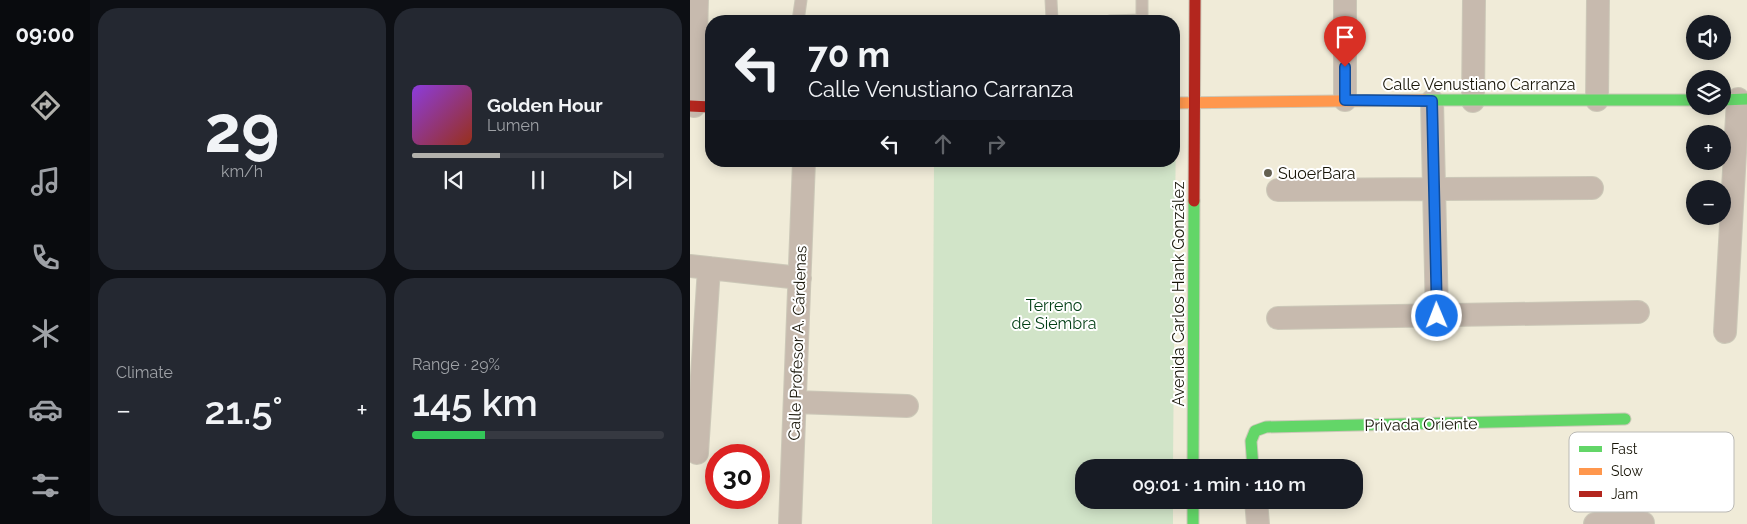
<!DOCTYPE html>
<meta charset="utf-8">
<style>
:root{--surface:#171b24;--page:#242831;--text:#f1f3f6;--muted:#9ea1a6;--line:#363941;--accent:#b2b1ac}
body{margin:0;font-family:Raleway,sans-serif;background:var(--page);color:var(--text);height:100vh;display:flex;flex-direction:column;font-size:19px;white-space:nowrap}
*{box-sizing:border-box;margin:0}
p{font-size:16px;color:var(--muted)}
.icon{flex:none;width:28px;height:28px;fill:none;stroke:currentColor;stroke-width:2;stroke-linecap:round;stroke-linejoin:round}
.map{position:relative;flex:1;overflow:hidden}
.side{display:flex;flex-direction:column;gap:8px;padding:8px;background:#0d0f14;width:600px}
.side>*{flex:none}
.banner{position:absolute;left:15px;top:15px;width:475px;height:152px;border-radius:20px;box-shadow:0 2px 12px #0003;background:#171b24;color:var(--text);overflow:hidden}
.buttons{position:absolute;left:996px;top:15px;display:grid;gap:10px}
.buttons a{display:grid;place-items:center;width:45px;height:45px;border-radius:50%;background:var(--surface);box-shadow:0 2px 12px #0003;font-size:25px}
.speed{position:absolute;left:15px;top:444px;display:flex;gap:10px;font-size:25px;font-weight:700;text-align:center}
.speed>*{display:grid;place-content:center;width:65px;height:65px;border-radius:50%;background:var(--surface);box-shadow:0 2px 12px #0003;line-height:1}
.speed .limit{border:8px solid #d22;background:#fff;color:#111}
.pin{position:absolute;display:grid;place-items:center;width:42px;height:42px;color:#fff;margin:-51px -21px;border-radius:50% 50% 50% 0;rotate:-45deg;box-shadow:0 0 5px #0007}
.pin .icon{rotate:45deg}
.me{position:absolute;width:55px;margin:-28px;rotate:359deg;stroke-linejoin:round;filter:drop-shadow(0 0 4px #0008)}
.turn{display:flex;align-items:center;gap:18px;height:105px;padding:0 20px;font-size:22px}
.turn .icon{width:65px;height:65px;stroke-width:2.5}
.turn b{display:block;font-size:35px;line-height:42px}
.lanes{display:flex;align-items:center;height:48px;padding:0 20px;background:#0003;justify-content:center;gap:25px;direction:ltr}
.lanes .off{opacity:.35}
.big{font-size:38px;font-weight:600;line-height:1.1}
.side .tile{flex:1;display:flex;flex-direction:column;justify-content:center;gap:8px;min-width:0;padding:0 18px;border-radius:20px;background:var(--page)}
.side .dial{align-items:center;gap:0}
.dial b{font-size:65px;line-height:1}
.song{display:flex;align-items:center;gap:15px}
.cover{width:60px;height:60px;border-radius:8px;background:linear-gradient(135deg,hsl(270 70% 55%),hsl(10 70% 35%))}
.played{height:5px;border-radius:2px;background:linear-gradient(90deg,var(--accent) 35%,var(--line) 35%)}
.keys{display:flex;justify-content:space-around;direction:ltr}
.heat{display:flex;justify-content:space-between;align-items:center;font-size:28px;direction:ltr}
.charge{height:8px;border-radius:4px;background:linear-gradient(90deg,#34c759 29%,var(--line) 0)}
.side .tiles{flex:1;display:grid;gap:8px;grid-template-columns:repeat(2,1fr)}
.trip{position:absolute;left:385px;top:459px;width:288px;height:50px;border-radius:20px;background:var(--surface);box-shadow:0 2px 12px #0003;font-weight:600;line-height:50px;text-align:center}
main{display:flex;flex:1;min-height:0}
.tabs{display:flex;flex-direction:column;width:90px;justify-content:space-around;align-items:center;background:#090b0e;color:var(--muted)}
.tabs .icon{width:35px;height:35px}
.tabs .active{color:var(--accent)}
.tabs b{font-size:22px;color:var(--text)}
.map>svg:first-child{display:block}
.green{fill:#d1e4c8}
.lines{fill:none;stroke-linecap:round;stroke-linejoin:round}
.lane-casing{stroke:#ccc8b8;stroke-width:13}
.street-casing{stroke:#ccc8b8;stroke-width:24}
.fast-casing{stroke:#ccc8b8;stroke-width:13}
.slow-casing{stroke:#ccc8b8;stroke-width:13}
.jam-casing{stroke:#ccc8b8;stroke-width:13}
.lane{stroke:#c7baae;stroke-width:11}
.street{stroke:#c7baae;stroke-width:22}
.fast{stroke:#63d668;stroke-width:11}
.slow{stroke:#ff974d;stroke-width:11}
.jam{stroke:#b3261e;stroke-width:11}
.route-casing{stroke:#114b97;stroke-width:12}
.route{stroke:#1a73e8;stroke-width:9}
.poi-dot{fill:#646051;stroke:#fff;stroke-width:2}
.labels{text-anchor:middle;stroke-width:4;stroke-linejoin:round;paint-order:stroke}
.street-label{font-size:16px;fill:#181508;stroke:#fff}
.poi-label{font-size:16px;fill:#181508;stroke:#fff;text-anchor:start}
.park-label{font-size:16px;fill:#003e14;stroke:#fff}
.key{fill:#fff;stroke:#bab9b5;stroke-width:1}
.key-label{font-size:14px;fill:#181508}
</style>
<main>
<nav class="tabs">
<b>09:00</b>
<svg class="icon active" aria-label="directions" viewBox="0 0 24 24"><path d="M12 3l9 9-9 9-9-9zM9 14v-3h6M13 9l2 2-2 2"/></svg>
<svg class="icon" aria-label="music" viewBox="0 0 24 24"><path d="M9 18V5l10-2v13"/><circle cx="6" cy="18" r="3"/><circle cx="16" cy="16" r="3"/></svg>
<svg class="icon" aria-label="phone" viewBox="0 0 24 24"><path d="M5 4h4l2 5-3 2q2 4 5 5l2-3 5 2v4C11 20 4 13 5 4z"/></svg>
<svg class="icon" aria-label="climate" viewBox="0 0 24 24"><path d="M12 3v18M4 7l16 10M4 17L20 7"/></svg>
<svg class="icon" aria-label="car" viewBox="0 0 24 24"><path d="M5 17H2v-5l4-1 3-4h7l3 4 3 1v5h-3M9 17h6M6 11h13"/><circle cx="7" cy="17" r="2"/><circle cx="17" cy="17" r="2"/></svg>
<svg class="icon" aria-label="filters" viewBox="0 0 24 24"><path d="M4 7h16M4 17h16"/><circle cx="9" cy="7" r="2"/><circle cx="15" cy="17" r="2"/></svg>
</nav>
<section class="side">
<div class="tiles">
<div class="tile dial"><b>29</b><p>km/h</p></div>
<div class="tile">
<div class="song"><i class="cover"></i><div><b>Golden Hour</b><p>Lumen</p></div></div>
<div class="played"></div>
<div class="keys"><svg class="icon" aria-label="previous" viewBox="0 0 24 24"><path d="M18 5L8 12l10 7zM5 5v14"/></svg><svg class="icon" aria-label="pause" viewBox="0 0 24 24"><path d="M8 5v14M16 5v14"/></svg><svg class="icon" aria-label="next" viewBox="0 0 24 24"><path d="M6 5l10 7-10 7zM19 5v14"/></svg></div>
</div>
<div class="tile"><p>Climate</p>
<div class="heat"><a>−</a><b class="big">21.5°</b><a>+</a></div>
</div>
<div class="tile"><p>Range · 29%</p><b class="big">145 km</b><div class="charge"></div></div>
</div>
</section>
<div class="map">
<svg width="1057" height="524" viewBox="0 0 1057 524">
<rect width="100%" height="100%" fill="#f0ebd8"/>
<path class="green" d="M484 113H486L483 467 394 468V500H483V524H242L244 161H484Z"/>
<g class="lines">
<g class="lane-casing">
<path id="lane" d="M361 0 362 19 365 21
M108 21 111 0
M420 21 452 20V0"/>
</g>
<g class="street-casing">
<path id="street" d="M655 0V100
M907 100 908 0
M742 101 747 316
M783 101 784 0
M4 106 7 0
M588 190 902 188
M0 266 110 278
M588 318 948 312
M1035 332 1048 99
M105 402 217 406
M7 453 19 268
M566 500 568 524
M100 524 114 161
M905 524 953 523"/>
</g>
<g class="fast-casing">
<path id="fast" d="M735 100H1005
M1032 100 1057 99
M503 468 504 201
M563 468 561 441 565 431 576 427 935 419
M503 500V524"/>
</g>
<g class="slow-casing">
<path id="slow" d="M484 103 735 100"/>
</g>
<g class="jam-casing">
<path id="jam" d="M0 106 21 107
M504 201 505 0"/>
</g>
<use href="#lane" class="lane"/>
<use href="#street" class="street"/>
<use href="#fast" class="fast"/>
<use href="#slow" class="slow"/>
<use href="#jam" class="jam"/>
</g>
<g class="lines">
<g class="route-casing">
<path id="route" d="M655 67V100L742 101 747 316"/>
</g>
<use href="#route" class="route"/>
</g>
<circle class="poi-dot" cx="578" cy="173" r="5"/>
<g class="labels">
<g class="street-label">
<text x="789" y="90">Calle Venustiano Carranza</text>
<text transform="translate(488 294) rotate(-90)" y="6">Avenida Carlos Hank González</text>
<text transform="translate(107 343) rotate(-88)" y="6">Calle Profesor A. Cárdenas</text>
<text transform="translate(731 424) rotate(-1)" y="6">Privada Oriente</text>
</g>
<g class="poi-label">
<text x="588" y="179">SuoerBara</text>
</g>
<g class="park-label">
<text x="364" y="311">Terreno<tspan x="364" dy="18">de Siembra</tspan></text>
</g>
</g>
<rect x="879" y="432" width="165" height="80" rx="8" class="key"/>
<rect x="889" y="446" width="23" height="6" fill="#63d668"/>
<rect x="889" y="468" width="23" height="7" fill="#ff974d"/>
<rect x="889" y="491" width="23" height="6" fill="#b3261e"/>
<g class="key-label">
<text x="921" y="454">Fast</text>
<text x="921" y="476">Slow</text>
<text x="921" y="499">Jam</text>
</g>
</svg>
<div class="buttons">
<a><svg class="icon" aria-label="sound" viewBox="0 0 24 24"><path d="M4 9h4l5-4v14l-5-4H4zM17 9q2 3 0 6"/></svg></a>
<a><svg class="icon" aria-label="layers" viewBox="0 0 24 24"><path d="M12 4l9 5-9 5-9-5zM3 14l9 5 9-5"/></svg></a>
<a>+</a>
<a>−</a>
</div>
<div class="speed"><div class="limit">30</div></div>
<div class="pin" style="left:655px;top:67px;background:#d93025"><svg class="icon" aria-label="arrive" viewBox="0 0 24 24"><path d="M6 21V4h12l-3 4 3 4H6"/></svg></div>
<svg class="me" style="left:747px;top:316px" viewBox="-20 -20 40 40"><circle r="17" fill="#1a73e8" stroke="#fff" stroke-width="3"/><path d="M0-11L8 9 0 5-8 9z" fill="#fff"/></svg>
<div class="trip">09:01 · 1 min · 110 m</div>
<div class="banner">
<div class="turn"><svg class="icon" aria-label="left" viewBox="0 0 24 24"><path d="M17 20v-9H6M10 6l-5 5 5 5"/></svg><div><b>70 m</b>Calle Venustiano Carranza</div></div>
<div class="lanes"><svg class="icon" aria-label="left" viewBox="0 0 24 24"><path d="M17 20v-9H6M10 6l-5 5 5 5"/></svg><svg class="icon off" aria-label="ahead" viewBox="0 0 24 24"><path d="M12 20V5M6 11l6-6 6 6"/></svg><svg class="icon off" aria-label="right" viewBox="0 0 24 24"><path d="M7 20v-9h11M14 6l5 5-5 5"/></svg></div>
</div>
</div>
</main>
